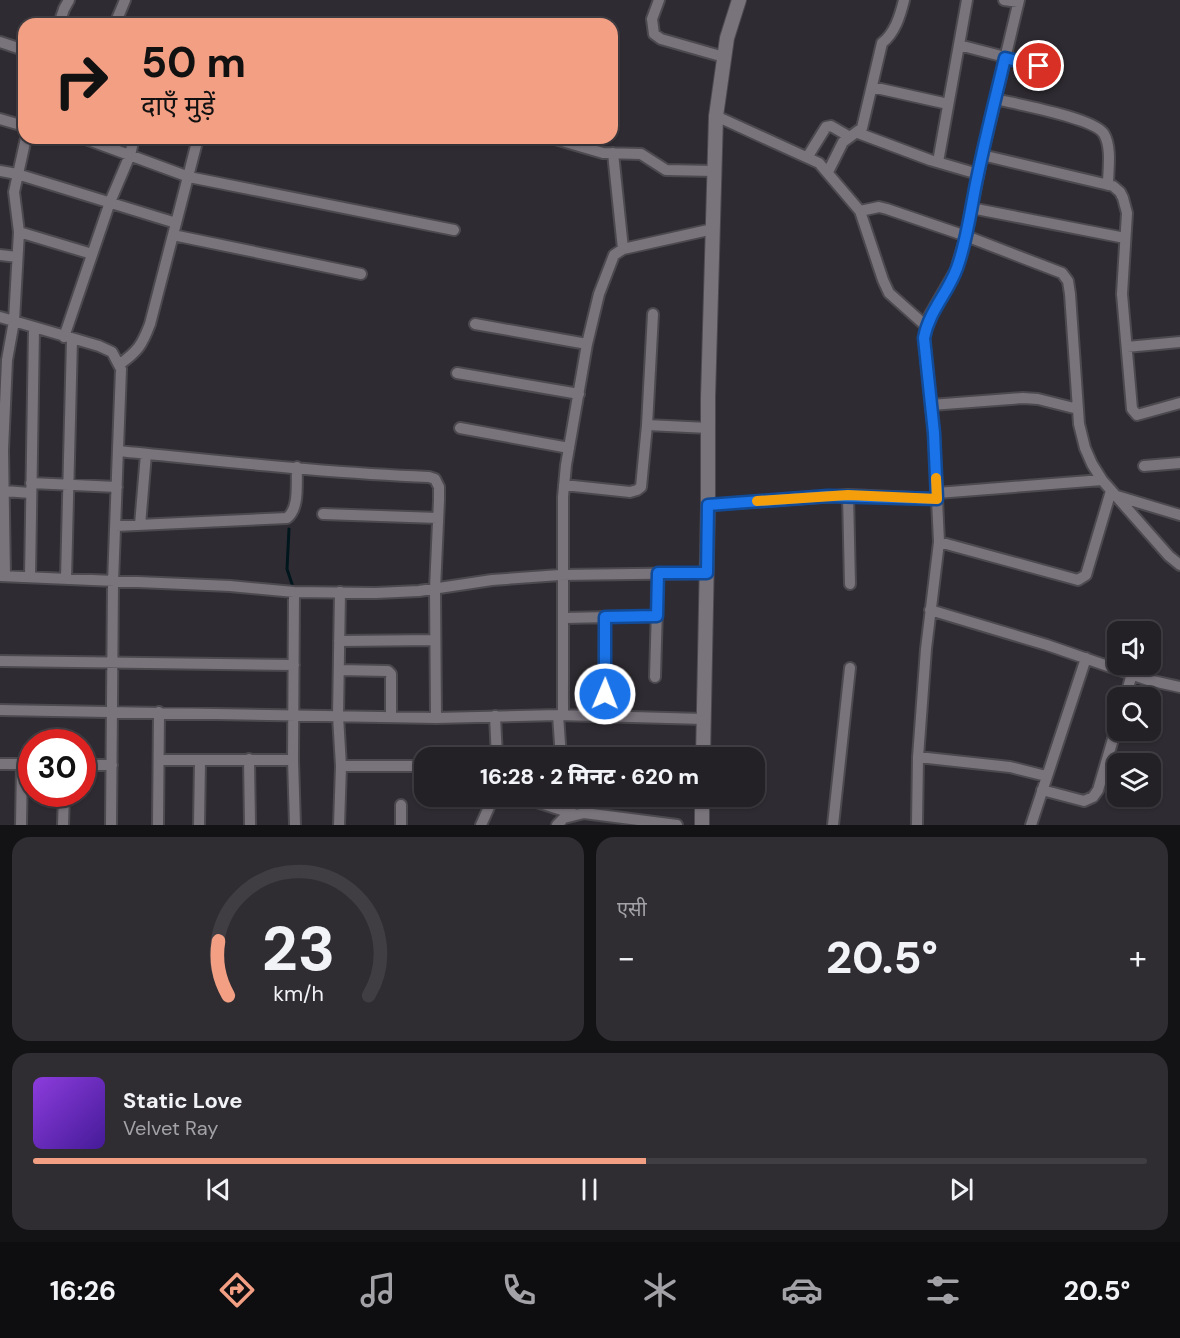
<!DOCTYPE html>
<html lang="hi">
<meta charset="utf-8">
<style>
:root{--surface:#232026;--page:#2f2d32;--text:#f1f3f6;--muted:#a3a3a7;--line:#403e43;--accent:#f39f84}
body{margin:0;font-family:"DM Sans","Noto Sans Devanagari",sans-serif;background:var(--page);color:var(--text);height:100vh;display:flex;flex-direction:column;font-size:22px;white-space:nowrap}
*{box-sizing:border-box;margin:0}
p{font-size:20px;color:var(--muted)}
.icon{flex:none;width:33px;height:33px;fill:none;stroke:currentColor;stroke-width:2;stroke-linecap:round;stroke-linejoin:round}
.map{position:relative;height:825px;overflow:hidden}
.drawer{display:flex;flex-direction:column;gap:12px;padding:12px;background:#131215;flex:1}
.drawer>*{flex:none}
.top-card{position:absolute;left:18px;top:18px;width:600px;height:126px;border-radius:18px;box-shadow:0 2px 4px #0004,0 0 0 2px var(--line);background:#f39f84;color:#111;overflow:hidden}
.buttons{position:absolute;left:1107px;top:621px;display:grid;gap:12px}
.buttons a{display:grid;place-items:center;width:54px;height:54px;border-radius:12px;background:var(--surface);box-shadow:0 2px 4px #0004,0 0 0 2px var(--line);font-size:30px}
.speed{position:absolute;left:18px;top:729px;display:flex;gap:12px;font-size:30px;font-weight:700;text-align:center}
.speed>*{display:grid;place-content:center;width:78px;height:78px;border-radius:50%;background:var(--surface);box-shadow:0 2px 4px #0004,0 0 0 2px var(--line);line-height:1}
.speed .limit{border:9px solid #d22;background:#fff;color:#111}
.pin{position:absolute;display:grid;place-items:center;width:51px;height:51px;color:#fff;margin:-26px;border:3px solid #fff;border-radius:50%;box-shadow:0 2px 6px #0007}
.me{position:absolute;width:66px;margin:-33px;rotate:1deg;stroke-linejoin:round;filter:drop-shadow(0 0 4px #0008)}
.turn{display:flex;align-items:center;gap:21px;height:126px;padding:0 24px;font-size:27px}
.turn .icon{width:78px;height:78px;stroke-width:2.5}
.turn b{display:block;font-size:42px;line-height:51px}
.big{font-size:45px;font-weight:800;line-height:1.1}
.drawer .widget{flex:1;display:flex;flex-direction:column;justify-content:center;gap:9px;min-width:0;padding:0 21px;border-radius:18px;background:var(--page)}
.drawer .dial{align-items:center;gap:0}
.dial svg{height:156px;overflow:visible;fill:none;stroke:var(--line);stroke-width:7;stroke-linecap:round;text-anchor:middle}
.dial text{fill:var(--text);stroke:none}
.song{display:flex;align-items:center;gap:18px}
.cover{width:72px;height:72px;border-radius:9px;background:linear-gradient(135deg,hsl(270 70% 55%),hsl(260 70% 35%))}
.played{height:6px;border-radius:3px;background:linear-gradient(90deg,var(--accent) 55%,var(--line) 55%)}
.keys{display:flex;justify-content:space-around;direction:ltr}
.heat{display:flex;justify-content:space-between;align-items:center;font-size:33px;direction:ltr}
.drawer .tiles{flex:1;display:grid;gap:12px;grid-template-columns:1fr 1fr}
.widget:last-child{grid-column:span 2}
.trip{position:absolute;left:414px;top:747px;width:351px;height:60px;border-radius:18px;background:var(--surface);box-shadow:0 2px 4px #0004,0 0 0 2px var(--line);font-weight:800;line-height:60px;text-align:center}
.tabs{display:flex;height:96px;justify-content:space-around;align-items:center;background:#0e0d0f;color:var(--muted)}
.tabs .icon{width:42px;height:42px}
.tabs .active{color:var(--accent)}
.tabs b{font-size:27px;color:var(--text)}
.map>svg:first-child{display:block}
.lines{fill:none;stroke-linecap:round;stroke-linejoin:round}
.stream{stroke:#00161d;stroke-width:3}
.minor-casing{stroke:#4c494f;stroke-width:14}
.tertiary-casing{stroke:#4c494f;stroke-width:16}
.minor{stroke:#79737c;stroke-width:10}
.tertiary{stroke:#79737c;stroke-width:14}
.route-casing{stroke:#114b97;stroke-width:15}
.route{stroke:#1a73e8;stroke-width:10}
.slow{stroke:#f59e0b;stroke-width:10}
</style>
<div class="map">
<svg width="1180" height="825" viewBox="0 0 1180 825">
<rect width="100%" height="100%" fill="#2f2b32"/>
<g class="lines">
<path class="stream" d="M289 529 287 569 294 590"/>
<g class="minor-casing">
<path id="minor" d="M659 0 652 19 654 34 661 39 724 57
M1004 0 1018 2
M59 24 64 9 69 0
M115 24 125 0
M0 42 24 50
M959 45 1055 70
M872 87 948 104
M995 99C1016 104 1095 118 1104 134 1112 148 1108 170 1108 185
M716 116 819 163 860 211 883 280 889 293 926 326
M0 119 24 126
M858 133 930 160 978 174
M83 138 189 177 454 230
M552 138 603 153 641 154 666 170 715 171
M613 153 623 249
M982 155 1113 186 1120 192 1123 198 1127 213 1122 294 1132 409 1137 415 1180 403
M808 156 826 127 831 126 850 137
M938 162 967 0
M0 171 17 174 176 223
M828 172 843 142 862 128 882 43C895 33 900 16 904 0
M971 208 1125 238
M860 211 879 207 887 209 966 236 1062 273 1068 281 1070 294 1079 424 1085 448 1092 464 1102 480 1169 556 1180 565
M19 232 92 254
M173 235 361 274
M0 255 17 257
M0 317 99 346 112 352 121 369 113 582 111 825
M475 324 587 344
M64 337 110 202 130 155 134 138
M1127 347 1180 342
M120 364C138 351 142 345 150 324L198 138
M457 373 579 394
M931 405 1023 398 1038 399 1078 409
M647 425 708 428
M460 428 569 448
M118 451C222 461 326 473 429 477L435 479 439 487V500L435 589 436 718
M1144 466 1180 463
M31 483 117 487
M564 485 630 492 637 490 641 487 647 425 653 314
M5 491 30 493
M937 493 1102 480
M848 495 850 584
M1117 496 1180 515
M937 499 934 433 924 338 930 315 956 270 966 236 982 155 1019 0
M708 505 848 495 937 499 939 542 926 649 918 757 917 825
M323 514 438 518
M140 525 146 454
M116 526 287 518C300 508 296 482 297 467
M939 542 1078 580 1086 575 1111 491
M0 576 230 586 294 592 376 593 419 591 492 580 560 575 707 573
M5 576 3 450 7 360 14 321 19 232 14 192 26 138
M30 577 34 329
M66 579 72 339
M294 592 293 760 295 825
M930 610 1047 645 1148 680 1180 687
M564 618 657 616
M339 641 435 640
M0 661 294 665
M339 670 388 671 391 674V717
M655 677 658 573
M1125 698 1132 674
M0 710 436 718 558 715 704 719
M558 715 561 758
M563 715V497L566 465 587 344 599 294 614 255 623 249 713 229
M495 716 497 758
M604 716 605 617
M918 757 1010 767 1046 776
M249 759 250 825
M159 760H293
M0 764H32
M82 765H112
M341 766H424
M1042 790 1084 801 1093 797 1098 790 1118 722
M504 796 537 802 574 814
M401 805V825
M21 825 22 764
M63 825 64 794
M158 825 159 712
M199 825 200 761
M339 825 341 766 338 716 340 592
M481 825 494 796
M557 825 564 818 584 813 677 825
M833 825 850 668
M1031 825 1086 658"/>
</g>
<g class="tertiary-casing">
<path id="tertiary" d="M703 758 708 505V398L716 116 727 38 739 0
M702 825V796"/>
</g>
<use href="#minor" class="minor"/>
<use href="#tertiary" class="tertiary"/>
</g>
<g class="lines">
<g class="route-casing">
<path id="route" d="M605 694V617L657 616 658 573H707L708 505 828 496 937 499 934 433 924 338C929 311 948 293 957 268 968 238 971 205 978 174 986 135 996 96 1005 58L1039 66"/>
</g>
<use href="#route" class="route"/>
<path class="slow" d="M757 501 848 495 937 499 936 478"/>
</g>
</svg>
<div class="buttons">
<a><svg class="icon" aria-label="sound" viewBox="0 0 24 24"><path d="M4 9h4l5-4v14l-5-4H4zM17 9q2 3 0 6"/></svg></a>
<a><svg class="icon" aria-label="search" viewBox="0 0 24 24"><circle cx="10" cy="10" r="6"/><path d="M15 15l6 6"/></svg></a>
<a><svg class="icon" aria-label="layers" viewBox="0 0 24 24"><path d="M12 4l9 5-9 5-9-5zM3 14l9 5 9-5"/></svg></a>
</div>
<div class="speed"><div class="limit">30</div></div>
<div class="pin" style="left:1039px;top:66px;background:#d93025"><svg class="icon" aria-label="arrive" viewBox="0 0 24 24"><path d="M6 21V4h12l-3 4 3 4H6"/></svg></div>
<svg class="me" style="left:605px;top:694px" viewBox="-20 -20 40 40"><circle r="17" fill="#1a73e8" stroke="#fff" stroke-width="3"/><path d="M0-11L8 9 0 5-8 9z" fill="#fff"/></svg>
<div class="trip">16:28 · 2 मिनट · 620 m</div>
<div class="top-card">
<div class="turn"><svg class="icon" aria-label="right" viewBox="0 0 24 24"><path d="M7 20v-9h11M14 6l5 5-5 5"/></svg><div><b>50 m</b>दाएँ मुड़ें</div></div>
</div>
</div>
<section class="drawer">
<div class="tiles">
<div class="widget dial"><svg viewBox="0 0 100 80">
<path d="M14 69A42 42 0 1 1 86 69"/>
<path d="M14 69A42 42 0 0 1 9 41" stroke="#f39f84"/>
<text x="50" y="56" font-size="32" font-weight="700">23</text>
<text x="50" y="72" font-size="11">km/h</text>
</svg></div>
<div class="widget"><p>एसी</p>
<div class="heat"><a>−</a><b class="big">20.5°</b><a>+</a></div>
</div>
<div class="widget">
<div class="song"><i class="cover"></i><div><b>Static Love</b><p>Velvet Ray</p></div></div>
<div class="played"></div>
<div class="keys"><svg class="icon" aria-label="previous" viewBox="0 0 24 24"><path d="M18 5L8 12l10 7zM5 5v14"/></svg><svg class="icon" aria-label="pause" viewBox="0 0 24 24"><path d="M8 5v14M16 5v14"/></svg><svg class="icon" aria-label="next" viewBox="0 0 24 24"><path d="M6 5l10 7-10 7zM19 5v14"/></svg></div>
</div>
</div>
</section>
<nav class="tabs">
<b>16:26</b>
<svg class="icon active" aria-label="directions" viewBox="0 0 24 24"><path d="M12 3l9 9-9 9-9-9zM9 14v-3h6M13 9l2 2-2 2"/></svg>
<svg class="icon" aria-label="music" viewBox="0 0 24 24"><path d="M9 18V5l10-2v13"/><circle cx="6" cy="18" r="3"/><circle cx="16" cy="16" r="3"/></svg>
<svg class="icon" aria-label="phone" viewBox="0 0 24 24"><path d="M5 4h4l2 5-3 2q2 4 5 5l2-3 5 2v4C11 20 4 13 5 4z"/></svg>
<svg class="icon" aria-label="climate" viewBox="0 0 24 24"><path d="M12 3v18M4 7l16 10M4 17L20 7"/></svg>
<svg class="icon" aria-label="car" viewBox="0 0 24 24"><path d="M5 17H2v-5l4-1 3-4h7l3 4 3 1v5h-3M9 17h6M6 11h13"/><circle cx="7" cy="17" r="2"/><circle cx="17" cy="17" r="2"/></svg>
<svg class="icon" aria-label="filters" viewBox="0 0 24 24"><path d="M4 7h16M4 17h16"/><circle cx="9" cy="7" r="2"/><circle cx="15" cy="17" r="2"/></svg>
<b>20.5°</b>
</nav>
